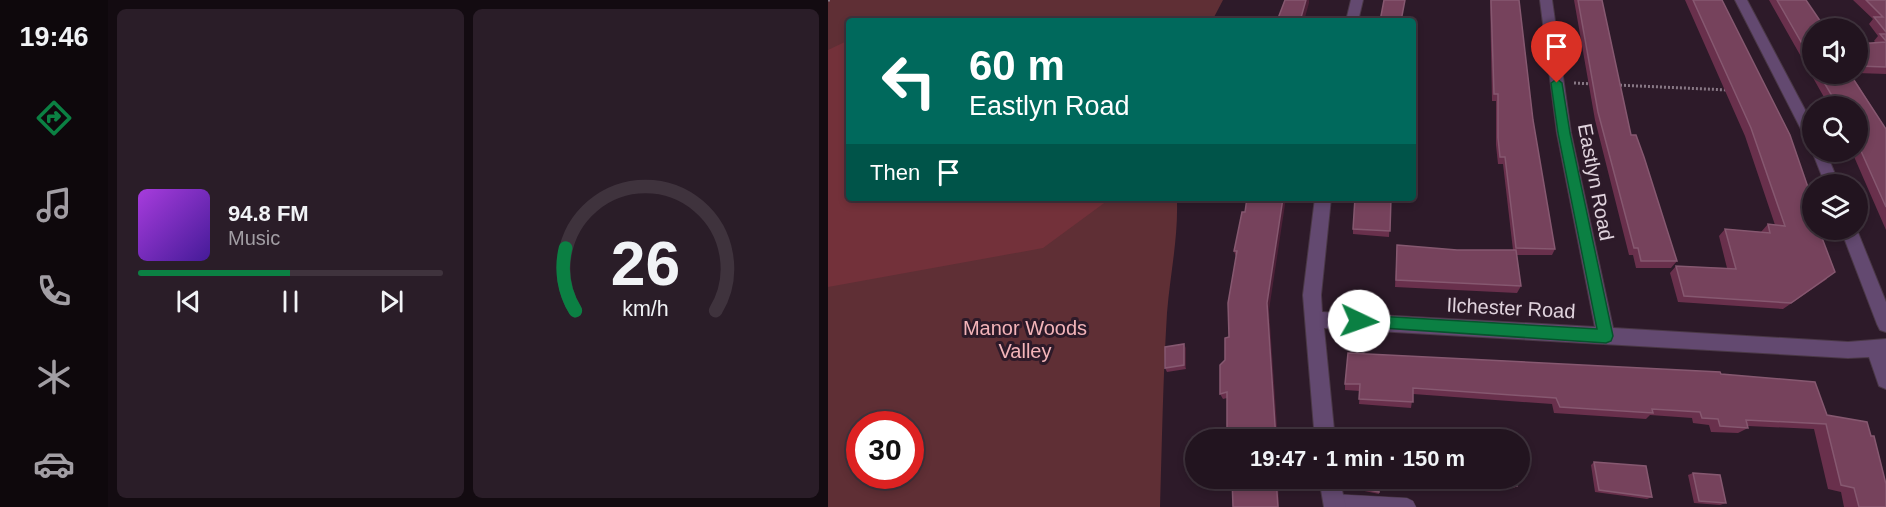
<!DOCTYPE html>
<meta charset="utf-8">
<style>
:root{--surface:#22141f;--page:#2a1d28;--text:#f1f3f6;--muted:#a29ea4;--line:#3f333d;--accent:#0b8043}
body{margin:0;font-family:Arial,sans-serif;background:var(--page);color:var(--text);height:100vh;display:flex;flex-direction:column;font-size:22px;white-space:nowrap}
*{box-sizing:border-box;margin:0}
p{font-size:20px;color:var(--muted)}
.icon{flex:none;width:33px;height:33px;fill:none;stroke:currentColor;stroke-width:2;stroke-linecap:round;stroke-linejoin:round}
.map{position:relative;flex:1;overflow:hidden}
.sheet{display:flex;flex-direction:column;gap:9px;padding:9px;background:#130b11;width:720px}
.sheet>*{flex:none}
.hud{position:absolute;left:18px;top:18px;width:570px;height:183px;border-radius:6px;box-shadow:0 3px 9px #0003,0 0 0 2px var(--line);background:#00695c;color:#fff;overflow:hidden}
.fabs{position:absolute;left:974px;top:18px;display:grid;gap:12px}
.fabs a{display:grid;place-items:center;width:66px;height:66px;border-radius:50%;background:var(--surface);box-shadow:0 3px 9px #0003,0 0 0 2px var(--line);font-size:30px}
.speed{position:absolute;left:18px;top:411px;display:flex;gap:12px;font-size:30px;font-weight:700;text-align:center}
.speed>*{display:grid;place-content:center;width:78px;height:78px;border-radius:50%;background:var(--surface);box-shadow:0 3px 9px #0003,0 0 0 2px var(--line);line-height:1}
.speed .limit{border:9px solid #d22;background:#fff;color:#111}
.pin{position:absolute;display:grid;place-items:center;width:51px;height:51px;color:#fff;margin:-62px -26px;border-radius:50% 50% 50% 0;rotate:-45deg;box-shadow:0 0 6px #0007}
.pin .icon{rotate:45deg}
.me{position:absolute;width:66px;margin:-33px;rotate:93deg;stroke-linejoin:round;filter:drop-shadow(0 0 4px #0008)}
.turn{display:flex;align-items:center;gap:21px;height:126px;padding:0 24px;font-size:27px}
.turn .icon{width:78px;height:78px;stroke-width:2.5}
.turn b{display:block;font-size:42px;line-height:51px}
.then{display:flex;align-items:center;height:57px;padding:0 24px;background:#0003;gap:12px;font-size:22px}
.sheet .widget{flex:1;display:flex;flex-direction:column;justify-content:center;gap:9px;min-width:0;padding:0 21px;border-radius:9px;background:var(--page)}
.sheet .dial{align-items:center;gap:0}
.dial svg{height:156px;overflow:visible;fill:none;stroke:var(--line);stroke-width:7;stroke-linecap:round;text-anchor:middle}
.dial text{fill:var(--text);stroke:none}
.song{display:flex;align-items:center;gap:18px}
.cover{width:72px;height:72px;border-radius:9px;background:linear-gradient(135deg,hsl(280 70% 55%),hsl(260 70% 35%))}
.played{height:6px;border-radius:3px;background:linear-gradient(90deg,var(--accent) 50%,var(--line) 50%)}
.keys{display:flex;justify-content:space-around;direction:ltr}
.sheet .tiles{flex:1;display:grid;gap:9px;grid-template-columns:repeat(2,1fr)}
.trip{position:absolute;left:357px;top:429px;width:345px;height:60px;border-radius:30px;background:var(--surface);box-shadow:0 3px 9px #0003,0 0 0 2px var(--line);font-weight:700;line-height:60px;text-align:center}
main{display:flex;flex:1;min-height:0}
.tab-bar{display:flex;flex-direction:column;width:108px;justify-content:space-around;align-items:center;background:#0e080c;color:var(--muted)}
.tab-bar .icon{width:42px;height:42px}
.tab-bar .active{color:var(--accent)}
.tab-bar b{font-size:27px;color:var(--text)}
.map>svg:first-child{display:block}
.green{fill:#5f2f35;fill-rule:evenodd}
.forest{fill:#73313a}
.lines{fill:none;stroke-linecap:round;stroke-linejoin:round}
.service-casing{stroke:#4a3846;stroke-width:1}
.minor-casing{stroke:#4a3846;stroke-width:2}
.path{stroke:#887885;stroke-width:3;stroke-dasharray:2 2;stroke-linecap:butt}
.service{fill:#634970;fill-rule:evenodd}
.minor{fill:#634970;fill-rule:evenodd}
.wall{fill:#69304c}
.shaded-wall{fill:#4c2037}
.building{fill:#76425c;stroke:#865870;stroke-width:1.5}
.route{fill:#0b8043;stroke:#07532c;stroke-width:1.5}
.labels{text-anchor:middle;stroke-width:6;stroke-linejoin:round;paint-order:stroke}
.street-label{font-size:20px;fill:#e0d3dd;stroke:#2d1a29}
.park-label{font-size:20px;fill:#f3b4b9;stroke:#2d1a29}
</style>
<main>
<nav class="tab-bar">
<b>19:46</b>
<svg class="icon active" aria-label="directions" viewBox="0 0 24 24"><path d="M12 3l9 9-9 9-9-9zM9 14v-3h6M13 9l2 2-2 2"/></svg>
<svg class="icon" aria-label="music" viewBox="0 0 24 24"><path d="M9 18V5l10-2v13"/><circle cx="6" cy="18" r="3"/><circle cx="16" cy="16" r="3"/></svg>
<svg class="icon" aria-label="phone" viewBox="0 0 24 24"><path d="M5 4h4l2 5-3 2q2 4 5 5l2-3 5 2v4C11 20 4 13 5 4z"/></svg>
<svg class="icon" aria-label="climate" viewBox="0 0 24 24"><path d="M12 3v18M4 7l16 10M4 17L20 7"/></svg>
<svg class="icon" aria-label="car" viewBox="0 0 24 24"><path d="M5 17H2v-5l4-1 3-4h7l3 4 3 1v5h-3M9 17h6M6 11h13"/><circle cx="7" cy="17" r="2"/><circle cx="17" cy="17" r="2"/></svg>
</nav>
<section class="sheet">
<div class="tiles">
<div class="widget">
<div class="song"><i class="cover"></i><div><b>94.8 FM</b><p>Music</p></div></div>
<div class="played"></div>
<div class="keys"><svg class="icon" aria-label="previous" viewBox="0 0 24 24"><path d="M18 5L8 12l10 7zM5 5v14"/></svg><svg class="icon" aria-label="pause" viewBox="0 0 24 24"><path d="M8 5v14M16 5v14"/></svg><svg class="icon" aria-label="next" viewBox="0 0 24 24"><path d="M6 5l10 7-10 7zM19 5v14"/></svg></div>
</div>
<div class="widget dial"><svg viewBox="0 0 100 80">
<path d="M14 69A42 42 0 1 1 86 69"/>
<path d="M14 69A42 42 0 0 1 9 37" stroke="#0b8043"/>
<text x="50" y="56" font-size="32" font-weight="700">26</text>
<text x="50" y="72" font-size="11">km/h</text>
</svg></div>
</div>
</section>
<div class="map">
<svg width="1058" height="507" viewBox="0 0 1058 507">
<rect width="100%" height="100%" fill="#2d1a29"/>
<path class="green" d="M0 0H395L384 21H21V198H325V201L349 202C350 240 342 275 339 313 335 378 334 442 332 507H0ZM32 424H82V476H32Z"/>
<path class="forest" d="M21 40V198H283L215 248 0 287V50Z"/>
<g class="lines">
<g class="service-casing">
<path id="service" d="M505 494 579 498 585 501 588 507H498L496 503 499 497Z"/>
</g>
<g class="minor-casing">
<path id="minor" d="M523 0H535L530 21H518Z
M712 0H724L743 133 785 328 1020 342 1058 339V389L1051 386 1041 357 1020 358 496 328 507 440H487L475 295 487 198H503L493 295 494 312 767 327 729 133Z
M907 0H919L984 123V142L977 137Z
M984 151 998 152 1011 184H997Z
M1013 230H1029L1058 302V332L1052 330 1049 324Z
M491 478H511L518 507H496Z"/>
</g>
<path class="path" d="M0 0H3
M746 83 766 84
M788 85 900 90"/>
<use href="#service" class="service"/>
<use href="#minor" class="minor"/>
</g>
<path class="wall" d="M662 0H691L705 120 727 249 724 255H689L693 286 689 293 567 287 569 245 629 250H685L675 164H670L668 145V101H664Z
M746 0H774L803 135 849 261 843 268H808L805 255H801L767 120Z
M857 0H894L994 230 992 232 999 279 955 309 850 302 842 273 848 266 899 268 891 236 897 229 933 232 940 224 947 225 917 136Z
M941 0H978L984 28V74H1023L1058 129V230L1024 152H1029V106H1001Z
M1025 0H1058V74L1029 73V44L1048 43 1046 41 1050 36 1041 24 1045 19Z
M563 198 561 237 525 234V229Z
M414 212 441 310 399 434V398L395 399 392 394 401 337 408 257 406 251Z
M358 348V369L339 372 337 368Z
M893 374 999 415 1058 507H1016L1013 492 1000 489 986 429 920 426V428L910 433 883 432 881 425 865 423 864 418 822 415 818 419 726 413 724 404 585 394 583 408 531 404 532 391 517 390V384Z
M766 462 824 497 819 499 767 492 763 465Z
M865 473 898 503 892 505 866 503 860 475Z
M528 478H552L551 494 527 489Z
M615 478H688L689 486 686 488 615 485Z"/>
<path class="shaded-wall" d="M478 0H481V3L476 21H472Z
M455 198H458L441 310 450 440H448L439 303Z
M356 344 358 348V369L356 365Z
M448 478H450L451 507H450Z"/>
<path class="building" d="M457 0H478L472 21H449Z
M556 0H577L573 21H552Z
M663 0H691L705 120 727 249 688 248 677 157H672L670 138V94H666Z
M750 0H774L803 135H808L816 157 849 261H813L810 248H806L770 112Z
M865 0H894L962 135 984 199V230H994H991L1007 272 963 303 856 296 848 266 908 269 897 229 942 233 940 224 957 226 923 128Z
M949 0H978L997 28H984V61Z
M1038 0H1058V32L1046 17H1055Z
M1052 34H1058V41Z
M1058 42V67L1029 66V44Z
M991 74H1022L1058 129V207L1029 142V106H1010Z
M419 198H455L439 303 448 440H394V435L399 434V392L392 394V365L397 360V338L401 337 400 303 409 251H406L414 212H417Z
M527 198H563L562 231 525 229Z
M569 245 629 250H688L693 286 568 280Z
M356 344V365L337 368V347Z
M520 353 892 372 893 374 987 382 999 415 1039 422 1043 436H1046L1058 484V507H1031L1026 488 1013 485 998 424 918 420 920 428 892 426 890 419 874 418 872 412 824 409 825 413 732 407 728 398 585 388V402L531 399 532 384H517Z
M766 462 818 466 824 497 771 490Z
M865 473 892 475 898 503 871 501Z
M404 478H448L450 507H405Z
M528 478H552L551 492 527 487Z
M616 478H688L689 486 616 482Z"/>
<path class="route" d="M729 79 734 83 742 133 785 336 783 341 778 343 525 326 523 321 525 317 531 315 769 329 730 133 723 83Z"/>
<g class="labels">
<g class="street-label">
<text transform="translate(768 182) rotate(79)" y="7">Eastlyn Road</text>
<text transform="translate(683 308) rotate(3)" y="7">Ilchester Road</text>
</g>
<g class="park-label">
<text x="197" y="335">Manor Woods<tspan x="197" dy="23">Valley</tspan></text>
</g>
</g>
</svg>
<div class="fabs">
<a><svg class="icon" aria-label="sound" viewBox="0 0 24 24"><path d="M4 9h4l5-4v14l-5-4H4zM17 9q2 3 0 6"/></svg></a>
<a><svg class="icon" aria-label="search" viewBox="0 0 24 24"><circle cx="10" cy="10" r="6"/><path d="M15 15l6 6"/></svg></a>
<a><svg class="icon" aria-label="layers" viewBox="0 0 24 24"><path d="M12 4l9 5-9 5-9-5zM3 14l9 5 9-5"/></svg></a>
</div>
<div class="speed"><div class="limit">30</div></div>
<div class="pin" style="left:729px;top:83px;background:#d93025"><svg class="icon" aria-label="arrive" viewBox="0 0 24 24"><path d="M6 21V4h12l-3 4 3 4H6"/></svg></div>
<svg class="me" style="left:531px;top:321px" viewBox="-20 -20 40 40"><circle r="19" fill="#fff"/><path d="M0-13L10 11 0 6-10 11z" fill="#0b8043"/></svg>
<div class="trip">19:47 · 1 min · 150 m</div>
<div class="hud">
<div class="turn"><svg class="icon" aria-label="left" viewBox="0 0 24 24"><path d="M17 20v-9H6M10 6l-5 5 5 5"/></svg><div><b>60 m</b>Eastlyn Road</div></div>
<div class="then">Then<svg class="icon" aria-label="arrive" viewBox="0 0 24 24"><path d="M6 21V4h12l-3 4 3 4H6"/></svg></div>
</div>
</div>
</main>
